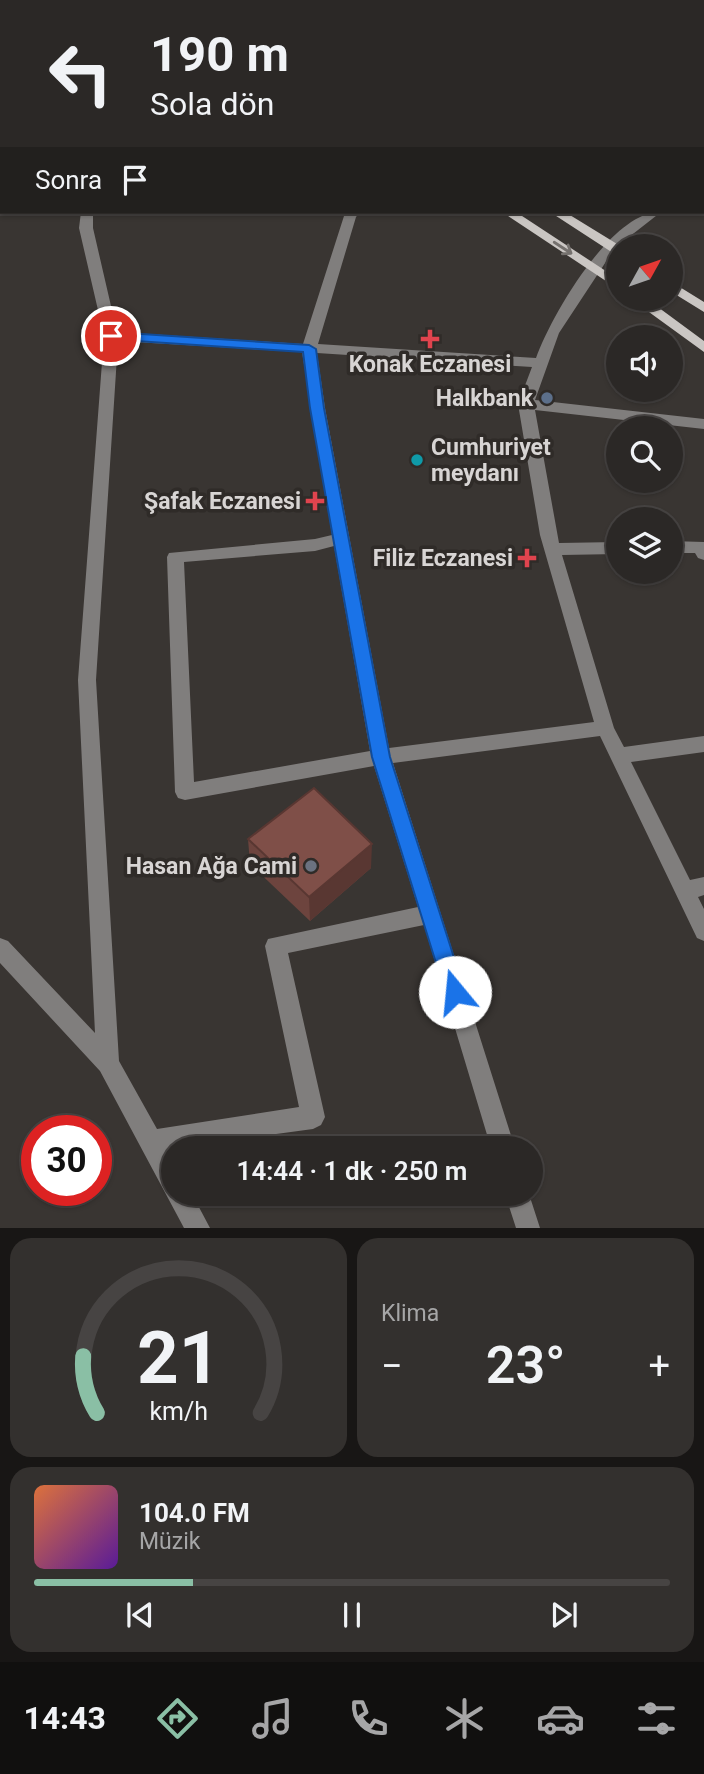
<!DOCTYPE html>
<html lang="tr">
<meta charset="utf-8">
<style>
:root{--surface:#2b2826;--page:#33302e;--text:#f1f3f6;--muted:#a6a6a7;--line:#474443;--accent:#8abfa5}
body{margin:0;font-family:Roboto,sans-serif;background:var(--page);color:var(--text);height:100vh;display:flex;flex-direction:column;font-size:26px;white-space:nowrap}
*{box-sizing:border-box;margin:0}
p{font-size:23px;color:var(--muted)}
.icon{flex:none;width:38px;height:38px;fill:none;stroke:currentColor;stroke-width:2;stroke-linecap:round;stroke-linejoin:round}
.map{position:relative;height:1228px;overflow:hidden}
.panel{display:flex;flex-direction:column;gap:10px;padding:10px;background:#181615;flex:1}
.panel>*{flex:none}
.guide{position:absolute;left:0px;top:0px;width:705px;height:214px;box-shadow:0 2px 5px #0004,0 0 0 2px var(--line);background:#2b2826;color:var(--text);overflow:hidden}
.needle{width:46px;rotate:50deg}
.tools{position:absolute;left:606px;top:234px;display:grid;gap:14px}
.tools a{display:grid;place-items:center;width:77px;height:77px;border-radius:50%;background:var(--surface);box-shadow:0 2px 5px #0004,0 0 0 2px var(--line);font-size:35px}
.speed{position:absolute;left:21px;top:1115px;display:flex;gap:14px;font-size:35px;font-weight:700;text-align:center}
.speed>*{display:grid;place-content:center;width:91px;height:91px;border-radius:50%;background:var(--surface);box-shadow:0 2px 5px #0004,0 0 0 2px var(--line);line-height:1}
.speed .limit{border:10px solid #d22;background:#fff;color:#111}
.pin{position:absolute;display:grid;place-items:center;width:60px;height:60px;color:#fff;margin:-30px;border:4px solid #fff;border-radius:50%;box-shadow:0 2px 7px #0007}
.me{position:absolute;width:77px;margin:-38px;rotate:343deg;stroke-linejoin:round;filter:drop-shadow(0 0 5px #0008)}
.turn{display:flex;align-items:center;gap:24px;height:147px;padding:0 35px;font-size:32px}
.turn .icon{width:91px;height:91px;stroke-width:2.5}
.turn b{display:block;font-size:49px;line-height:60px}
.then{display:flex;align-items:center;height:66px;padding:0 35px;background:#0003;gap:14px;font-size:26px}
.big{font-size:52px;font-weight:600;line-height:1.1}
.panel .tile{flex:1;display:flex;flex-direction:column;justify-content:center;gap:10px;min-width:0;padding:0 24px;border-radius:21px;background:var(--page)}
.panel .dial{align-items:center;gap:0}
.dial svg{height:182px;overflow:visible;fill:none;stroke:var(--line);stroke-width:7;stroke-linecap:round;text-anchor:middle}
.dial text{fill:var(--text);stroke:none}
.song{display:flex;align-items:center;gap:21px}
.cover{width:84px;height:84px;border-radius:10px;background:linear-gradient(135deg,hsl(20 70% 55%),hsl(270 70% 35%))}
.played{height:7px;border-radius:4px;background:linear-gradient(90deg,var(--accent) 25%,var(--line) 25%)}
.keys{display:flex;justify-content:space-around;direction:ltr}
.heat{display:flex;justify-content:space-between;align-items:center;font-size:38px;direction:ltr}
.panel .tiles{flex:1;display:grid;gap:10px;grid-template-columns:1fr 1fr}
.tile:last-child{grid-column:span 2}
.trip{position:absolute;left:161px;top:1136px;width:382px;height:70px;border-radius:35px;background:var(--surface);box-shadow:0 2px 5px #0004,0 0 0 2px var(--line);font-weight:600;line-height:70px;text-align:center}
.dock{display:flex;height:112px;justify-content:space-around;align-items:center;background:#11100f;color:var(--muted)}
.dock .icon{width:49px;height:49px}
.dock .current{color:var(--accent)}
.dock b{font-size:32px;color:var(--text)}
.map>svg:first-child{display:block}
.lines{fill:none;stroke-linecap:round;stroke-linejoin:round}
.minor{fill:#807e7d;fill-rule:evenodd}
.major{fill:#cac6c3;fill-rule:evenodd}
.wall{fill:#6d443e}
.shaded-wall{fill:#593732}
.building{fill:#7f4f48;stroke:#593732;stroke-width:2}
.oneway{stroke:#75716e}
.route{fill:#1a73e8;stroke:#114b97;stroke-width:2}
.health-dot{fill:#e0444e;stroke:#2f2b28;stroke-width:2.5}
.service-dot{fill:#5c6f8a;stroke:#2f2b28;stroke-width:2.5}
.culture-dot{fill:#0f9aa8;stroke:#2f2b28;stroke-width:2.5}
.worship-dot{fill:#6b7280;stroke:#2f2b28;stroke-width:2.5}
.labels{text-anchor:middle;stroke-width:7;stroke-linejoin:round;paint-order:stroke}
.poi-label{font-size:23px;font-weight:bold;fill:#d8d5d4;stroke:#2f2b28;text-anchor:end}
</style>
<div class="map">
<svg width="704" height="1228" viewBox="0 0 704 1228">
<rect width="100%" height="100%" fill="#393532"/>
<g class="lines">
<path class="minor" d="M89 0H100L101 2H90Z
M356 0H368L369 2H357Z
M447 0H457V2H447Z
M552 0H562L551 2Z
M677 0H687L676 2Z
M81 212H93V228L117 332 303 344 344 216 347 212H360L356 217 318 344 536 358C551 316 612 210 661 212L615 248 559 333 535 400 704 419V429L535 410 559 543 618 542V554L562 555 614 728 624 747 704 736V752L631 762 690 880 704 877V895L698 897 704 909V941L697 938 600 736 393 763 515 1148H491L424 925 288 953 325 1117 321 1125 313 1129 173 1148 169 1151 173 1159V1194H192L210 1228H184L100 1071 0 963V938L8 941 95 1033 78 680 104 336 79 228ZM118 341 302 352 332 535 315 539 169 553 167 557 175 792 178 798 185 800 374 766 418 907 268 939 265 946 299 1107 157 1129 119 1061 96 680ZM317 353 532 367 518 404 540 535 594 722 389 748 325 408ZM334 546 370 751 194 782 184 562 315 551Z
M670 541 704 542V560L698 558 695 553H670Z
M505 1194H529L540 1228H516Z"/>
<path class="major" d="M175 0H187L188 2H176Z
M203 0H215L216 2H204Z
M502 212H516L618 279V289Z
M550 212H565L622 247H618V254L613 253Z
M670 281 704 302V312L670 291Z
M631 299H647L704 341V352Z"/>
</g>
<path class="wall" d="M248 839 371 868 310 921 250 864Z"/>
<path class="shaded-wall" d="M372 844 371 868 310 921 309 897Z"/>
<path class="building" d="M314 788 372 844 309 897 248 839Z"/>
<defs><path id="oneway-shaft" d="M-6 0H5M1.5-3L5.5 0L1.5 3" fill="none" stroke-width="1.6" stroke-linecap="round" stroke-linejoin="round" transform="scale(1.75)"/></defs>
<use class="oneway" href="#oneway-shaft" transform="translate(563 248) rotate(33)"/>
<path class="route" d="M111 332 309 345 316 349 324 408 390 757 465 992 462 999 455 1002 448 999 445 992 372 757 310 408 303 352 106 339 104 336Z"/>
<g class="health-dot">
<path d="M426.5 328.5h7v7h7v7h-7v7h-7v-7h-7v-7h7z"/>
<path d="M311.5 490.5h7v7h7v7h-7v7h-7v-7h-7v-7h7z"/>
<path d="M523.5 547.5h7v7h7v7h-7v7h-7v-7h-7v-7h7z"/>
</g>
<circle class="service-dot" cx="547" cy="398" r="7"/>
<circle class="culture-dot" cx="417" cy="460" r="7"/>
<circle class="worship-dot" cx="311" cy="866" r="7"/>
<g class="labels">
<g class="poi-label">
<text x="430" y="372" text-anchor="middle">Konak Eczanesi</text>
<text x="533" y="406">Halkbank</text>
<text x="431" y="455" text-anchor="start">Cumhuriyet<tspan x="431" dy="26">meydanı</tspan></text>
<text x="301" y="509">Şafak Eczanesi</text>
<text x="513" y="566">Filiz Eczanesi</text>
<text x="297" y="874">Hasan Ağa Cami</text>
</g>
</g>
</svg>
<div class="tools">
<a><svg class="needle" viewBox="-14 -14 28 28"><path d="M0-13l5 13h-10z" fill="#e53935"/><path d="M0 13l5-13h-10z" fill="#a6a6a7"/></svg></a>
<a><svg class="icon" aria-label="sound" viewBox="0 0 24 24"><path d="M4 9h4l5-4v14l-5-4H4zM17 9q2 3 0 6"/></svg></a>
<a><svg class="icon" aria-label="search" viewBox="0 0 24 24"><circle cx="10" cy="10" r="6"/><path d="M15 15l6 6"/></svg></a>
<a><svg class="icon" aria-label="layers" viewBox="0 0 24 24"><path d="M12 4l9 5-9 5-9-5zM3 14l9 5 9-5"/></svg></a>
</div>
<div class="speed"><div class="limit">30</div></div>
<div class="pin" style="left:111px;top:336px;background:#d93025"><svg class="icon" aria-label="arrive" viewBox="0 0 24 24"><path d="M6 21V4h12l-3 4 3 4H6"/></svg></div>
<svg class="me" style="left:455px;top:992px" viewBox="-20 -20 40 40"><circle r="19" fill="#fff"/><path d="M0-13L10 11 0 6-10 11z" fill="#1a73e8"/></svg>
<div class="trip">14:44 · 1 dk · 250 m</div>
<div class="guide">
<div class="turn"><svg class="icon" aria-label="left" viewBox="0 0 24 24"><path d="M17 20v-9H6M10 6l-5 5 5 5"/></svg><div><b>190 m</b>Sola dön</div></div>
<div class="then">Sonra<svg class="icon" aria-label="arrive" viewBox="0 0 24 24"><path d="M6 21V4h12l-3 4 3 4H6"/></svg></div>
</div>
</div>
<section class="panel">
<div class="tiles">
<div class="tile dial"><svg viewBox="0 0 100 80">
<path d="M14 69A42 42 0 1 1 86 69"/>
<path d="M14 69A42 42 0 0 1 8 44" stroke="#8abfa5"/>
<text x="50" y="56" font-size="32" font-weight="700">21</text>
<text x="50" y="72" font-size="11">km/h</text>
</svg></div>
<div class="tile"><p>Klima</p>
<div class="heat"><a>−</a><b class="big">23°</b><a>+</a></div>
</div>
<div class="tile">
<div class="song"><i class="cover"></i><div><b>104.0 FM</b><p>Müzik</p></div></div>
<div class="played"></div>
<div class="keys"><svg class="icon" aria-label="previous" viewBox="0 0 24 24"><path d="M18 5L8 12l10 7zM5 5v14"/></svg><svg class="icon" aria-label="pause" viewBox="0 0 24 24"><path d="M8 5v14M16 5v14"/></svg><svg class="icon" aria-label="next" viewBox="0 0 24 24"><path d="M6 5l10 7-10 7zM19 5v14"/></svg></div>
</div>
</div>
</section>
<nav class="dock">
<b>14:43</b>
<svg class="icon current" aria-label="directions" viewBox="0 0 24 24"><path d="M12 3l9 9-9 9-9-9zM9 14v-3h6M13 9l2 2-2 2"/></svg>
<svg class="icon" aria-label="music" viewBox="0 0 24 24"><path d="M9 18V5l10-2v13"/><circle cx="6" cy="18" r="3"/><circle cx="16" cy="16" r="3"/></svg>
<svg class="icon" aria-label="phone" viewBox="0 0 24 24"><path d="M5 4h4l2 5-3 2q2 4 5 5l2-3 5 2v4C11 20 4 13 5 4z"/></svg>
<svg class="icon" aria-label="climate" viewBox="0 0 24 24"><path d="M12 3v18M4 7l16 10M4 17L20 7"/></svg>
<svg class="icon" aria-label="car" viewBox="0 0 24 24"><path d="M5 17H2v-5l4-1 3-4h7l3 4 3 1v5h-3M9 17h6M6 11h13"/><circle cx="7" cy="17" r="2"/><circle cx="17" cy="17" r="2"/></svg>
<svg class="icon" aria-label="filters" viewBox="0 0 24 24"><path d="M4 7h16M4 17h16"/><circle cx="9" cy="7" r="2"/><circle cx="15" cy="17" r="2"/></svg>
</nav>
